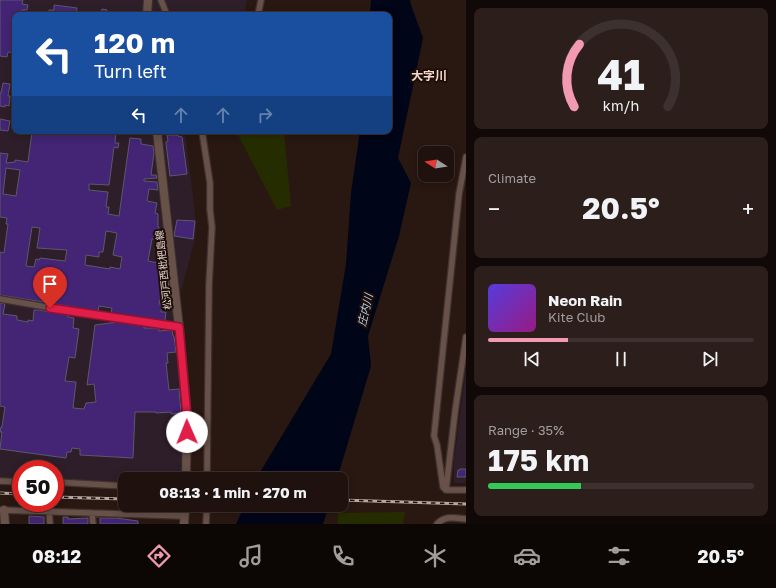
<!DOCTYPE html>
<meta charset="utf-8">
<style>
:root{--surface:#1f110d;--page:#2c1f1b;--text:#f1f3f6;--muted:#a19d9d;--line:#3c312e;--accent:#f19ab1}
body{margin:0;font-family:"Golos Text","Noto Sans JP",sans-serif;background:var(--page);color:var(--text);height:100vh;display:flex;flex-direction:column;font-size:15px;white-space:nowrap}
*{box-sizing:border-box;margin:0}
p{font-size:13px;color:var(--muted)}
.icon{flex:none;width:22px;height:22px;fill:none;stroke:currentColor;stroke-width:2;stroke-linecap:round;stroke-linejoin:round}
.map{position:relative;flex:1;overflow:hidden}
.sheet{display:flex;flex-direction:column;gap:8px;padding:8px;background:#110907;width:310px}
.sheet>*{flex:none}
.guide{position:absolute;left:12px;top:12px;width:380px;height:122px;border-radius:8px;box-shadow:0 2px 10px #0003,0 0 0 1px var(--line);background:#1a4fa0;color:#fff;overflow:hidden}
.needle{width:26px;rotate:282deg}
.buttons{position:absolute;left:418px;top:146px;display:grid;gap:8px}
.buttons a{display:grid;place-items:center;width:36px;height:36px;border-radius:8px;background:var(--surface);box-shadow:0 2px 10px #0003,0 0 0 1px var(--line);font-size:20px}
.speed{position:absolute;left:12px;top:460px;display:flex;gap:8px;font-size:20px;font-weight:700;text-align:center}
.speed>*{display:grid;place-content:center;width:52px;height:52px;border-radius:50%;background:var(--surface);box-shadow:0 2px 10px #0003,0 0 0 1px var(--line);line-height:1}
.speed .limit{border:6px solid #d22;background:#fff;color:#111}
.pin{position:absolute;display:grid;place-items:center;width:34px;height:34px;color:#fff;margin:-41px -17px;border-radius:50% 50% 50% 0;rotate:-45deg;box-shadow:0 0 4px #0007}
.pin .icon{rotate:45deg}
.me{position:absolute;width:44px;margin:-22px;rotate:359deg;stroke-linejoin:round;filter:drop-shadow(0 0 3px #0008)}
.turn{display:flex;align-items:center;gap:14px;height:84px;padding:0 16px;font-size:18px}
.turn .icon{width:52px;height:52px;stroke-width:2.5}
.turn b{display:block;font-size:28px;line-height:34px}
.lanes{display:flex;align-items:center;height:38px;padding:0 16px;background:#0003;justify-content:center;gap:20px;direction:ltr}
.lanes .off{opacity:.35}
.big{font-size:30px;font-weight:700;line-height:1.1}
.sheet .card{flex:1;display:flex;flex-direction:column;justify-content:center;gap:6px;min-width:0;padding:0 14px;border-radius:8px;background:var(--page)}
.sheet .dial{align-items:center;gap:0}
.dial svg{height:104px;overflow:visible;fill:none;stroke:var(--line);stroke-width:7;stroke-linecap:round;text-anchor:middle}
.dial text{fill:var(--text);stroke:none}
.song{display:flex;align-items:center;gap:12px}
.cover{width:48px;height:48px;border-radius:6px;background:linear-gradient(135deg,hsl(250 70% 55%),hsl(310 70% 35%))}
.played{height:4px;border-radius:2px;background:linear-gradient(90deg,var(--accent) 30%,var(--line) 30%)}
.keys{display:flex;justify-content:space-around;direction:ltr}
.heat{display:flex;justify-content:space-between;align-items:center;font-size:22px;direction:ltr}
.charge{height:6px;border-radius:3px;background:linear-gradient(90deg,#34c759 35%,var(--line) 0)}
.trip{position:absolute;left:118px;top:472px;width:230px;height:40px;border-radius:8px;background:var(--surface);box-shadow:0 2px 10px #0003,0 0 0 1px var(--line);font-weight:700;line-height:40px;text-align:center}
.tab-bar{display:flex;height:64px;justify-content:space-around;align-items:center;background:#0c0705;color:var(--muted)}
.tab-bar .icon{width:28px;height:28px}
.tab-bar .active{color:var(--accent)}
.tab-bar b{font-size:18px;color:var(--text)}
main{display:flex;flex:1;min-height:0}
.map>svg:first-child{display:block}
.industrial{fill:#2d1e29}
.green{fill:#252d00}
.water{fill:#000517}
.building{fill:#442474;stroke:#5d586c;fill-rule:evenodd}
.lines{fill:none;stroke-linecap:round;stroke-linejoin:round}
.street-casing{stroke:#3f312e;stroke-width:8}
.secondary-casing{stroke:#3f312e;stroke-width:10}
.street{stroke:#675149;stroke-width:5.5}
.secondary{stroke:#675149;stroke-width:8}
.rail-casing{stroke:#b5a7a3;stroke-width:3}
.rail{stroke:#1f0e08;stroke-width:1.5;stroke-dasharray:4.5;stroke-linecap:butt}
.route-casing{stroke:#92132f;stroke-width:10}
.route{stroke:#e11d48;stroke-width:7}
.labels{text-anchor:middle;stroke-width:4;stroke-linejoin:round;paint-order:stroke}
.street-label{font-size:10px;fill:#e0d3cf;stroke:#1f0e08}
.water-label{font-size:11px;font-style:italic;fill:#acd0f4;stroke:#1f0e08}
.quarter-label{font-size:12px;font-weight:bold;fill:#f1d7ce;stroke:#1f0e08}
</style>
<main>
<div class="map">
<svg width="466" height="524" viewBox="0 0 466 524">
<rect width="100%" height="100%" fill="#291711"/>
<path class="industrial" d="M0 0H247L244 15H15V131H185L196 222 195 239 173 321 183 416 182 479H125V484L89 480H55V469H21V479H0Z
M466 368V483H454V461Z"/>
<path class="green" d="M236 131H284L291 206 277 210Z
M405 512 403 524H338V513Z"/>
<path class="water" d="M371 0H410L411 5 423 38 398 158 411 183 399 236 368 336 371 366 337 479H256L331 354 346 264 351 193 360 131H389V15H370Z
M245 505H329L323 524H236Z"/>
<path class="building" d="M0 0H23L22 4 28 5 27 10H22L21 15H15V53L8 52 7 57 0 56Z
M54 5 77 8 76 15H49V10H54Z
M102 9 107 10V15H101Z
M3 83 10 84 8 96H10L9 106 5 105V107L0 106V93H1Z
M0 119 10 121 8 131 0 130Z
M36 131H116L115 143H119L118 148 114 147 109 185 89 184V190L108 192 106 207H109L108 214 119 216 130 138 141 139V144L153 146 154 153 151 175H156L157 178 144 179V181L157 182 158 190 149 189 147 201 157 203 155 213 158 214V227H159L158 234 156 233 155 240 152 239 148 261 158 263 159 259 165 260 170 296 161 295 159 304H162L161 312H166L165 321 111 313 112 308 99 306 98 311 0 295V252L4 253 8 224H6L7 218 0 217V153L8 154 6 163 15 162V160L28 162 32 132H36ZM6 168 20 170 16 196 3 194ZM32 227 40 228 37 248 67 250 65 261 40 258 39 260 36 259 34 267 26 266ZM106 231 117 233 113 255 122 257 120 269 110 267V269L85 265 86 255 99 257V252H103Z
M167 135H177L178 136 182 137 187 174 170 176 166 143V142L168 141Z
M177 220 195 221 193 239 174 236Z
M0 303 5 304 3 314 17 316V320L28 322V320L33 321 34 310H39L68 315V317L74 318 73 328 79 329 75 358 69 357 65 381 76 382 73 408 84 409 86 403 96 402 94 384 87 385 95 325 118 322 144 326V328H154L159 329V331L172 330 173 336H174L176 352 167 353 168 363H166L169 390 179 389 181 413 171 414V412L156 413V412H135L133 458 80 455V449L72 448 71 452H67L66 458 0 449 2 432H0L1 427H2L5 407 0 406Z
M460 469H466V477H457L458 470H460Z
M29 516 44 517V524H29Z
M63 517H68V519L88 518V524H63Z
M100 518H116L138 521V524H100Z"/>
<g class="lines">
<g class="street-casing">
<path id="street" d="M161 0 167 15
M258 15 261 0
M202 131 210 183V210L212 227 209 285 207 479
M466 157 459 194 434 436 437 445 443 487 446 490H466
M0 299 75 312 179 327
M0 481 21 482
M55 482 125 486
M446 490 455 412 466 337
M0 510 184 516
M49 511 50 524
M92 513 93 524
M206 524 207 505
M437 524C445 515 455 518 466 519"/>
</g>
<g class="secondary-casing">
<path id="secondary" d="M147 15 148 0
M157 131 179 327 187 416 186 479
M4 510 5 524
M184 524 185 510"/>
</g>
<use href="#street" class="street"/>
<use href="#secondary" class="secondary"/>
<g class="rail-casing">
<path id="rail" d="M0 493 21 494
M55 497 125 499
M341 500 466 504"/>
</g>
<use href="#rail" class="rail"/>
</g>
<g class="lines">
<g class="route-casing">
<path id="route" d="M50 308 179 327 187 416V432"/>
</g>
<use href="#route" class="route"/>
</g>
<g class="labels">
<g class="street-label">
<text transform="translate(163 270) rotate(-96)" y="4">松河戸西枇杷島線</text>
</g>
<g class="water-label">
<text transform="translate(365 310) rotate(-77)" y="4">庄内川</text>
</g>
<g class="quarter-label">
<text x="429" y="80">大字川</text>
</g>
</g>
</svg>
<div class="buttons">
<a><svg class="needle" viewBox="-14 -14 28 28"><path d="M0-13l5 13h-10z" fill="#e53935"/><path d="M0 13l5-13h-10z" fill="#a19d9d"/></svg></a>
</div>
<div class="speed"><div class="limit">50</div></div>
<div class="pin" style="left:50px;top:308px;background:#d93025"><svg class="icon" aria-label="arrive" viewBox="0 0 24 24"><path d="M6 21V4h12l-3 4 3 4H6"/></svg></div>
<svg class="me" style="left:187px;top:432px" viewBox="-20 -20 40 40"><circle r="19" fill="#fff"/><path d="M0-13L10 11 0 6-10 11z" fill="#e11d48"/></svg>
<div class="trip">08:13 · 1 min · 270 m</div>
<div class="guide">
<div class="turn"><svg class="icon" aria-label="left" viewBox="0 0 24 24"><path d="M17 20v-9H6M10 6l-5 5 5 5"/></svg><div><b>120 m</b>Turn left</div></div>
<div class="lanes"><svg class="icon" aria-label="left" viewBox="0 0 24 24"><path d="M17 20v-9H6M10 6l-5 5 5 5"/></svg><svg class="icon off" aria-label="ahead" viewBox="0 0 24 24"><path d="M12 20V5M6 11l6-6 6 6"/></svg><svg class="icon off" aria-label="ahead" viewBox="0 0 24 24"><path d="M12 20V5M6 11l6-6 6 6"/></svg><svg class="icon off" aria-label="right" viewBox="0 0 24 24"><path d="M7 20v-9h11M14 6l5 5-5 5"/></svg></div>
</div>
</div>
<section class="sheet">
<div class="card dial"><svg viewBox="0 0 100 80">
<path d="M14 69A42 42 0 1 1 86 69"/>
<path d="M14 69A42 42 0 0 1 18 21" stroke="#f19ab1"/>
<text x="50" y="56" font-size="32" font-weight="700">41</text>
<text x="50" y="72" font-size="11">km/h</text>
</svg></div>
<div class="card"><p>Climate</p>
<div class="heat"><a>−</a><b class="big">20.5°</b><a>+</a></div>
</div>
<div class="card">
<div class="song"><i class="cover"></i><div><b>Neon Rain</b><p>Kite Club</p></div></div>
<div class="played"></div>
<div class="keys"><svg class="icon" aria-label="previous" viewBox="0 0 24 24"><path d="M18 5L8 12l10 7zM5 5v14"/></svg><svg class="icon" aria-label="pause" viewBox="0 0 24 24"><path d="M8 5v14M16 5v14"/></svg><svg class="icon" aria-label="next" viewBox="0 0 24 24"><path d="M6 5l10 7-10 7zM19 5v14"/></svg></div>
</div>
<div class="card"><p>Range · 35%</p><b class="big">175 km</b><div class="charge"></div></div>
</section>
</main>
<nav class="tab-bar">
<b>08:12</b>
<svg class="icon active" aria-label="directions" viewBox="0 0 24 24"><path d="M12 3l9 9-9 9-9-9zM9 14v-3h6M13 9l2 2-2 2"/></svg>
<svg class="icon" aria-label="music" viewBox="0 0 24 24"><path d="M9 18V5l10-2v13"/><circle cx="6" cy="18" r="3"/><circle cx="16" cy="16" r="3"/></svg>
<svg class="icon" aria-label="phone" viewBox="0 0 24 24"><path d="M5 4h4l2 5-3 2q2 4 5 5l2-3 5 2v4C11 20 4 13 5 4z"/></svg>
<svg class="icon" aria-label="climate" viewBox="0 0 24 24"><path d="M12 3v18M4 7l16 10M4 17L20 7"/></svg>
<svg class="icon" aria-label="car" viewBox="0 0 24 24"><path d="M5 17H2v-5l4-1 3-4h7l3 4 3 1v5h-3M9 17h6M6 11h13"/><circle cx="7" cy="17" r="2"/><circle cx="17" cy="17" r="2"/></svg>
<svg class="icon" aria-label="filters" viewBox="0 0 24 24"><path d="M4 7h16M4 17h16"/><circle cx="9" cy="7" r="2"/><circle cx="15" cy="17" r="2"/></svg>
<b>20.5°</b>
</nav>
